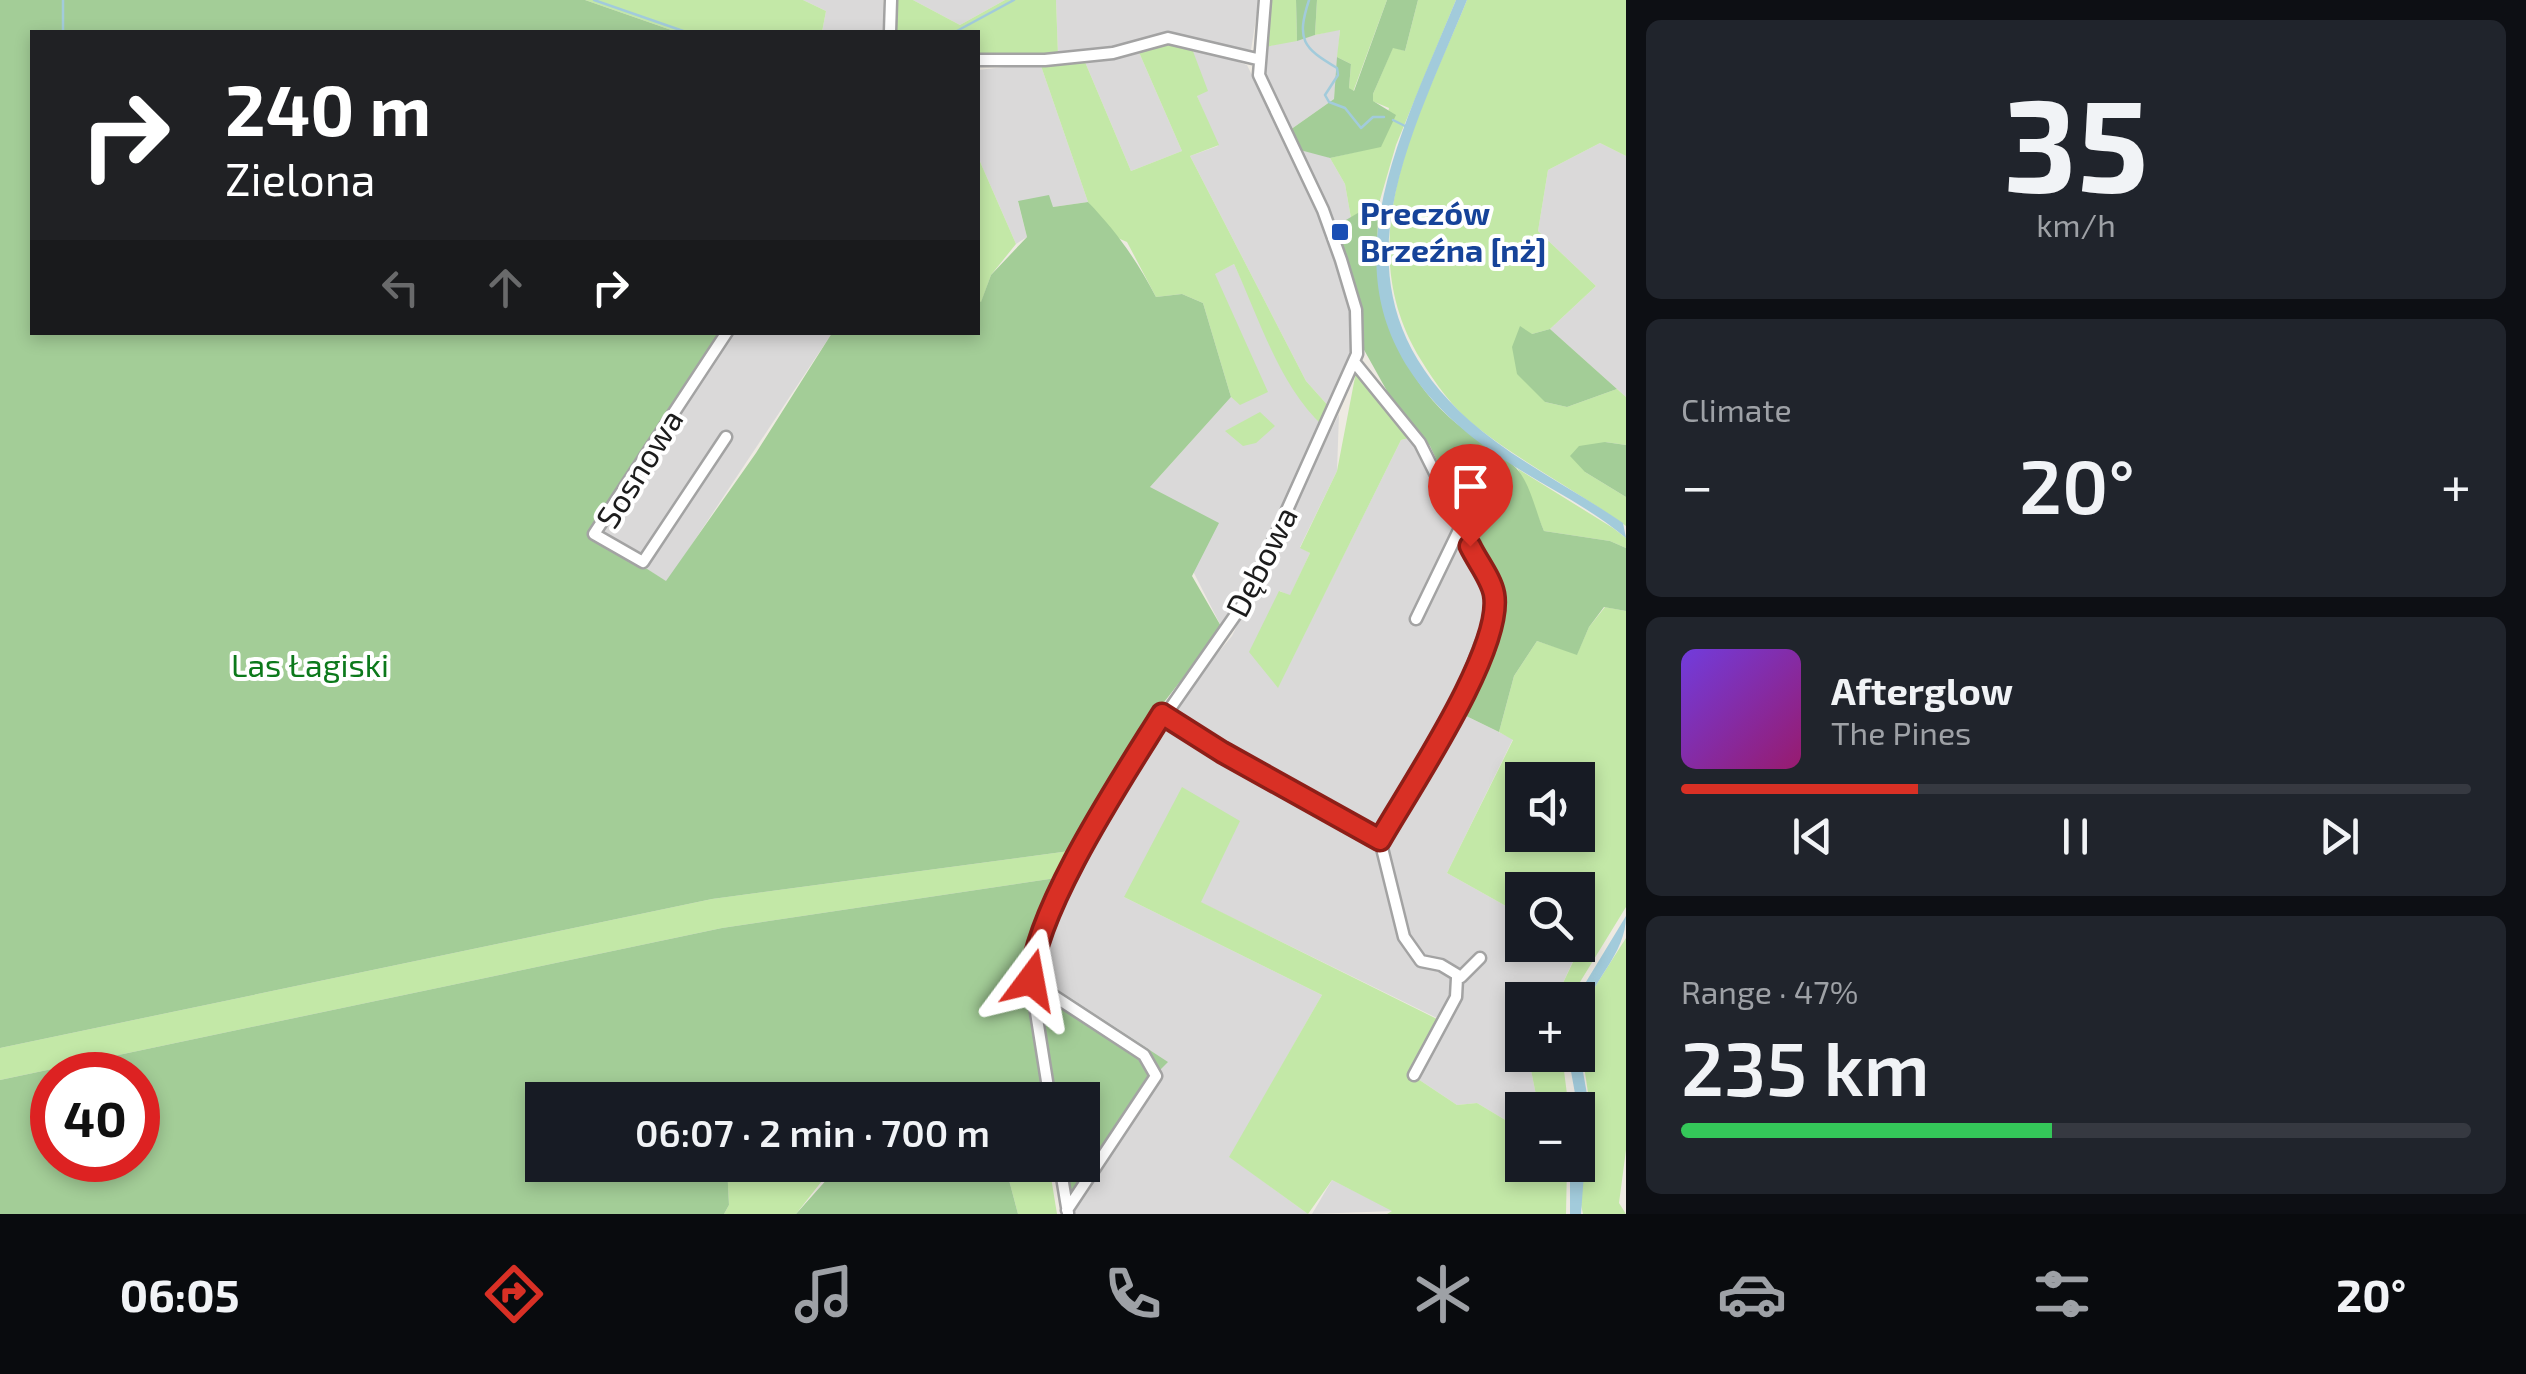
<!DOCTYPE html>
<meta charset="utf-8">
<style>
:root{--surface:#171b24;--page:#20242c;--text:#f1f3f6;--muted:#9ea1a6;--line:#363941;--accent:#d93025}
body{margin:0;font-family:"Exo 2",sans-serif;background:var(--page);color:var(--text);height:100vh;display:flex;flex-direction:column;font-size:38px;white-space:nowrap}
*{box-sizing:border-box;margin:0}
p{font-size:32px;color:var(--muted)}
.icon{flex:none;width:55px;height:55px;fill:none;stroke:currentColor;stroke-width:2;stroke-linecap:round;stroke-linejoin:round}
.map{position:relative;flex:1;overflow:hidden}
.side{display:flex;flex-direction:column;gap:20px;padding:20px;background:#0d0f14;width:900px}
.side>*{flex:none}
.hud{position:absolute;left:30px;top:30px;width:950px;height:305px;border-radius:0px;box-shadow:0 5px 15px #0003;background:#202124;color:#fff;overflow:hidden}
.buttons{position:absolute;left:1505px;top:762px;display:grid;gap:20px}
.buttons a{display:grid;place-items:center;width:90px;height:90px;border-radius:0px;background:var(--surface);box-shadow:0 5px 15px #0003;font-size:50px}
.speed{position:absolute;left:30px;top:1052px;display:flex;gap:20px;font-size:50px;font-weight:700;text-align:center}
.speed>*{display:grid;place-content:center;width:130px;height:130px;border-radius:50%;background:var(--surface);box-shadow:0 5px 15px #0003;line-height:1}
.speed .limit{border:15px solid #d22;background:#fff;color:#111}
.pin{position:absolute;display:grid;place-items:center;width:85px;height:85px;color:#fff;margin:-102px -42px;border-radius:50% 50% 50% 0;rotate:-45deg;box-shadow:0 0 10px #0007}
.pin .icon{rotate:45deg}
.me{position:absolute;width:110px;margin:-55px;rotate:13deg;stroke-linejoin:round;filter:drop-shadow(0 0 8px #0008)}
.turn{display:flex;align-items:center;gap:35px;height:210px;padding:0 30px;font-size:45px}
.turn .icon{width:130px;height:130px;stroke-width:2.5}
.turn b{display:block;font-size:70px;line-height:85px}
.lanes{display:flex;align-items:center;height:95px;padding:0 30px;background:#0003;justify-content:center;gap:50px;direction:ltr}
.lanes .off{opacity:.35}
.big{font-size:75px;font-weight:600;line-height:1.1}
.side .widget{flex:1;display:flex;flex-direction:column;justify-content:center;gap:15px;min-width:0;padding:0 35px;border-radius:15px;background:var(--page)}
.side .dial{align-items:center;gap:0}
.dial b{font-size:130px;line-height:1}
.song{display:flex;align-items:center;gap:30px}
.cover{width:120px;height:120px;border-radius:15px;background:linear-gradient(135deg,hsl(260 70% 55%),hsl(320 70% 35%))}
.played{height:10px;border-radius:5px;background:linear-gradient(90deg,var(--accent) 30%,var(--line) 30%)}
.keys{display:flex;justify-content:space-around;direction:ltr}
.heat{display:flex;justify-content:space-between;align-items:center;font-size:55px;direction:ltr}
.charge{height:15px;border-radius:8px;background:linear-gradient(90deg,#34c759 47%,var(--line) 0)}
.trip{position:absolute;left:525px;top:1082px;width:575px;height:100px;border-radius:0px;background:var(--surface);box-shadow:0 5px 15px #0003;font-weight:600;line-height:100px;text-align:center}
.tabs{display:flex;height:160px;justify-content:space-around;align-items:center;background:#090b0e;color:var(--muted)}
.tabs .icon{width:70px;height:70px}
.tabs .selected{color:var(--accent)}
.tabs b{font-size:45px;color:var(--text)}
main{display:flex;flex:1;min-height:0}
.map>svg:first-child{display:block}
.residential{fill:#dad9d9}
.grass{fill:#c3e8a7;fill-rule:evenodd}
.forest{fill:#a3cd97;fill-rule:evenodd}
.water{fill:#a2cbdb}
.lines{fill:none;stroke-linecap:round;stroke-linejoin:round}
.stream{stroke:#a2cbdb;stroke-width:2.5}
.minor-casing{stroke:#a3a3a3;stroke-width:15}
.minor{stroke:#fff;stroke-width:10}
.route-casing{stroke:#8d1f18;stroke-width:25}
.route{stroke:#d93025;stroke-width:18}
.transit-dot{fill:#1a4fb4;stroke:#fff;stroke-width:4}
.labels{text-anchor:middle;stroke-width:8;stroke-linejoin:round;paint-order:stroke}
.transit-label{font-size:32px;font-weight:bold;fill:#164399;stroke:#fff;text-anchor:start}
.street-label{font-size:32px;fill:#1c1c1c;stroke:#fff}
.park-label{font-size:32px;fill:#0c791b;stroke:#fff}
</style>
<main>
<div class="map">
<svg width="1626" height="1214" viewBox="0 0 1626 1214">
<rect width="100%" height="100%" fill="#eeeae2"/>
<path class="residential" d="M803 0H883L885 32H822L826 11Z
M913 0H1005L960 25Z
M1056 0H1259L1251 50 1169 35 1113 50 1058 55Z
M1340 29 1334 99 1290 130 1263 75 1265 47Z
M1191 46 1247 65 1315 202 1350 304 1353 346 1331 409 1306 381 1190 156 1218 146 1197 96Z
M1138 50 1182 151 1131 171 1085 62Z
M1040 63 1088 202 1053 207 1018 202 1027 237 1016 244 978 157V70Z
M1600 143 1626 156V397L1550 329 1596 286 1538 231 1548 170Z
M1304 148 1330 158 1345 184 1351 218 1334 227 1300 150Z
M1234 264 1289 382 1323 426 1247 589 1222 628 1150 487 1231 397 1240 404 1214 274Z
M732 333H832L667 582 596 536Z
M1339 414 1337 471 1300 547 1310 553 1290 596 1280 591 1278 687 1401 440 1413 437 1479 571 1490 613 1464 678 1377 832 1168 713 1232 636Z
M1458 712 1513 739 1447 873 1522 915V945L1580 946 1555 1000H1522V1055H1528L1539 1110H1522V1130L1477 1103 1457 1105 1412 1075 1439 1019 1200 902 1124 897 1322 995 1230 1157 1308 1214H1073L1070 1198 1152 1078 1036 976 1058 910 1165 721 1377 839Z
M1332 1180 1394 1211 1312 1214Z"/>
<path class="grass" d="M585 0H803L826 11 822 32H677Z
M897 0H913L960 25 1005 0H1056L1058 55 978 56V32H896Z
M1272 0H1296L1297 41 1265 47Z
M1317 0H1387L1353 92 1349 88 1351 64 1337 57 1340 30 1315 35Z
M1418 0H1456L1396 145 1380 200 1351 218 1345 184 1330 158 1381 146 1389 108 1372 101 1373 94 1393 47 1405 51Z
M1467 0H1626V156L1600 143 1548 170 1538 231 1596 286 1550 329 1532 334 1545 402 1567 407 1617 389 1626 397V445L1605 442 1585 472 1626 497V526C1577 491 1521 462 1474 425 1453 408 1435 383 1421 360 1347 240 1420 115 1467 0Z
M1163 42 1191 46 1208 91 1197 96 1219 145 1190 156 1306 381 1331 409 1323 426C1279 385 1259 318 1234 264L1215 274 1268 392 1240 405 1231 397 1203 303 1182 294 1156 297 1127 242 1113 236 1088 202 1040 63 1085 62 1131 171 1182 151 1138 50Z
M978 157 1016 244 991 275 981 303 978 300Z
M1356 372 1413 437 1401 440 1278 688 1249 652 1279 591 1290 595 1310 553 1300 548 1337 471Z
M1260 412 1275 426 1256 443 1243 446 1225 431Z
M1518 469 1613 528 1626 538V548L1610 541 1544 531Z
M1605 607 1626 611V907L1569 1000H1555L1580 947 1578 890H1522V915L1447 873 1513 740 1499 732 1514 676 1537 641 1577 654 1589 627ZM1522 780H1578V835H1522Z
M1182 787 1240 821 1201 902 1439 1020 1412 1075 1457 1105 1477 1103 1522 1130V1165H1567L1566 1214H1387L1392 1211 1332 1180 1308 1214 1229 1157 1322 995 1124 897Z
M1077 850 1063 877 722 928 0 1080V1048L712 899Z
M1626 938V1150L1619 1203 1626 1214H1583L1580 1200 1590 1106 1578 1026 1591 993Z
M1528 1055H1562L1569 1110H1539Z
M727 1165H832L833 1167 796 1214H724L729 1205Z
M1005 1165H1049L1057 1214H1018Z"/>
<path class="forest" d="M0 0H585L677 32H32V332L722 333 591 533 666 581 756 453 832 333 978 332V300L981 302 991 275 1027 237 1018 201 1049 195 1053 207 1088 202C1116 231 1136 259 1156 297L1182 294 1203 303 1231 397 1150 487 1219 523 1192 576 1222 628 1136 738 1077 850 712 899 0 1048Z
M1296 0H1317L1315 35 1297 41Z
M1387 0H1418L1405 51 1393 48 1373 94V101L1396 115 1381 147 1330 158 1300 150 1290 130 1334 99 1337 57 1351 64 1349 88 1354 91Z
M1380 200C1370 277 1390 364 1449 417 1469 436 1498 449 1516 468 1530 482 1536 513 1544 531L1610 541 1626 548V611L1604 607 1589 627 1577 655 1537 641 1514 676 1499 732 1458 712 1498 620 1494 581 1430 446 1392 400 1363 348 1359 301 1334 227Z
M1520 326 1532 334 1550 329 1617 389 1567 407 1545 402 1517 374 1512 347Z
M1605 442 1626 445V497L1585 472 1570 456 1579 446Z
M1063 877 1035 927 1026 968 1046 1100H542V1165H727L729 1205 724 1214H0V1080L722 928ZM52 1075H138V1160H52Z
M1036 976 1168 1062 1152 1078 1070 1198 1065 1165H1082V1100H1054Z
M832 1165H1005L1018 1214H796L829 1177Z"/>
<path class="water" d="M1456 0H1467C1407 147 1324 291 1470 421 1515 461 1574 489 1623 523L1626 538C1582 501 1526 478 1480 443 1306 310 1389 163 1456 0Z
M1626 916C1626 960 1580 989 1578 1034L1575 1000Z
M1578 1043 1589 1106 1581 1214H1570V1165H1578V1110L1568 1055H1578Z"/>
<g class="lines">
<path class="stream" d="M594 0 686 32
M1309 0C1296 40 1303 48 1337 68L1338 75 1325 95 1329 102 1345 108 1361 128 1373 117H1384
M63 32V0
M955 32 1014 0
M1393 120 1405 126"/>
<g class="minor-casing">
<path id="minor" d="M890 32 891 0
M978 60H1045L1113 53 1168 38 1257 59
M1355 363 1420 443 1489 581 1495 607 1457 706 1380 840
M726 437 643 562 594 534 727 332
M1416 619 1461 526
M1162 713 1222 753 1380 840 1404 937 1421 961 1441 965 1461 977 1480 958
M1031 981 1144 1055 1156 1076 1067 1210
M1414 1075 1456 997 1457 978
M1050 1100 1031 981 1040 937 1125 773 1248 597 1357 354 1356 310 1341 260 1323 210 1259 75 1265 0
M1060 1165 1068 1213"/>
</g>
<use href="#minor" class="minor"/>
</g>
<g class="lines">
<g class="route-casing">
<path id="route" d="M1031 980C1035 909 1123 777 1162 714L1222 752 1380 840C1409 789 1504 649 1494 594 1491 578 1477 561 1470 546"/>
</g>
<use href="#route" class="route"/>
</g>
<rect class="transit-dot" x="1330" y="222" width="20" height="20" rx="5"/>
<g class="labels">
<g class="transit-label">
<text x="1360" y="225">Preczów<tspan x="1360" dy="37">Brzeźna [nż]</tspan></text>
</g>
<g class="street-label">
<text transform="translate(640 469) rotate(-58)" y="11">Sosnowa</text>
<text transform="translate(1262 562) rotate(-63)" y="11">Dębowa</text>
</g>
<g class="park-label">
<text x="310" y="677">Las Łagiski</text>
</g>
</g>
</svg>
<div class="buttons">
<a><svg class="icon" aria-label="sound" viewBox="0 0 24 24"><path d="M4 9h4l5-4v14l-5-4H4zM17 9q2 3 0 6"/></svg></a>
<a><svg class="icon" aria-label="search" viewBox="0 0 24 24"><circle cx="10" cy="10" r="6"/><path d="M15 15l6 6"/></svg></a>
<a>+</a>
<a>−</a>
</div>
<div class="speed"><div class="limit">40</div></div>
<div class="pin" style="left:1470px;top:546px;background:#d93025"><svg class="icon" aria-label="arrive" viewBox="0 0 24 24"><path d="M6 21V4h12l-3 4 3 4H6"/></svg></div>
<svg class="me" style="left:1031px;top:980px" viewBox="-20 -20 40 40"><path d="M0-17L14 15 0 8-14 15z" fill="#d93025" stroke="#fff" stroke-width="4"/></svg>
<div class="trip">06:07 · 2 min · 700 m</div>
<div class="hud">
<div class="turn"><svg class="icon" aria-label="right" viewBox="0 0 24 24"><path d="M7 20v-9h11M14 6l5 5-5 5"/></svg><div><b>240 m</b>Zielona</div></div>
<div class="lanes"><svg class="icon off" aria-label="left" viewBox="0 0 24 24"><path d="M17 20v-9H6M10 6l-5 5 5 5"/></svg><svg class="icon off" aria-label="ahead" viewBox="0 0 24 24"><path d="M12 20V5M6 11l6-6 6 6"/></svg><svg class="icon" aria-label="right" viewBox="0 0 24 24"><path d="M7 20v-9h11M14 6l5 5-5 5"/></svg></div>
</div>
</div>
<section class="side">
<div class="widget dial"><b>35</b><p>km/h</p></div>
<div class="widget"><p>Climate</p>
<div class="heat"><a>−</a><b class="big">20°</b><a>+</a></div>
</div>
<div class="widget">
<div class="song"><i class="cover"></i><div><b>Afterglow</b><p>The Pines</p></div></div>
<div class="played"></div>
<div class="keys"><svg class="icon" aria-label="previous" viewBox="0 0 24 24"><path d="M18 5L8 12l10 7zM5 5v14"/></svg><svg class="icon" aria-label="pause" viewBox="0 0 24 24"><path d="M8 5v14M16 5v14"/></svg><svg class="icon" aria-label="next" viewBox="0 0 24 24"><path d="M6 5l10 7-10 7zM19 5v14"/></svg></div>
</div>
<div class="widget"><p>Range · 47%</p><b class="big">235 km</b><div class="charge"></div></div>
</section>
</main>
<nav class="tabs">
<b>06:05</b>
<svg class="icon selected" aria-label="directions" viewBox="0 0 24 24"><path d="M12 3l9 9-9 9-9-9zM9 14v-3h6M13 9l2 2-2 2"/></svg>
<svg class="icon" aria-label="music" viewBox="0 0 24 24"><path d="M9 18V5l10-2v13"/><circle cx="6" cy="18" r="3"/><circle cx="16" cy="16" r="3"/></svg>
<svg class="icon" aria-label="phone" viewBox="0 0 24 24"><path d="M5 4h4l2 5-3 2q2 4 5 5l2-3 5 2v4C11 20 4 13 5 4z"/></svg>
<svg class="icon" aria-label="climate" viewBox="0 0 24 24"><path d="M12 3v18M4 7l16 10M4 17L20 7"/></svg>
<svg class="icon" aria-label="car" viewBox="0 0 24 24"><path d="M5 17H2v-5l4-1 3-4h7l3 4 3 1v5h-3M9 17h6M6 11h13"/><circle cx="7" cy="17" r="2"/><circle cx="17" cy="17" r="2"/></svg>
<svg class="icon" aria-label="filters" viewBox="0 0 24 24"><path d="M4 7h16M4 17h16"/><circle cx="9" cy="7" r="2"/><circle cx="15" cy="17" r="2"/></svg>
<b>20°</b>
</nav>
